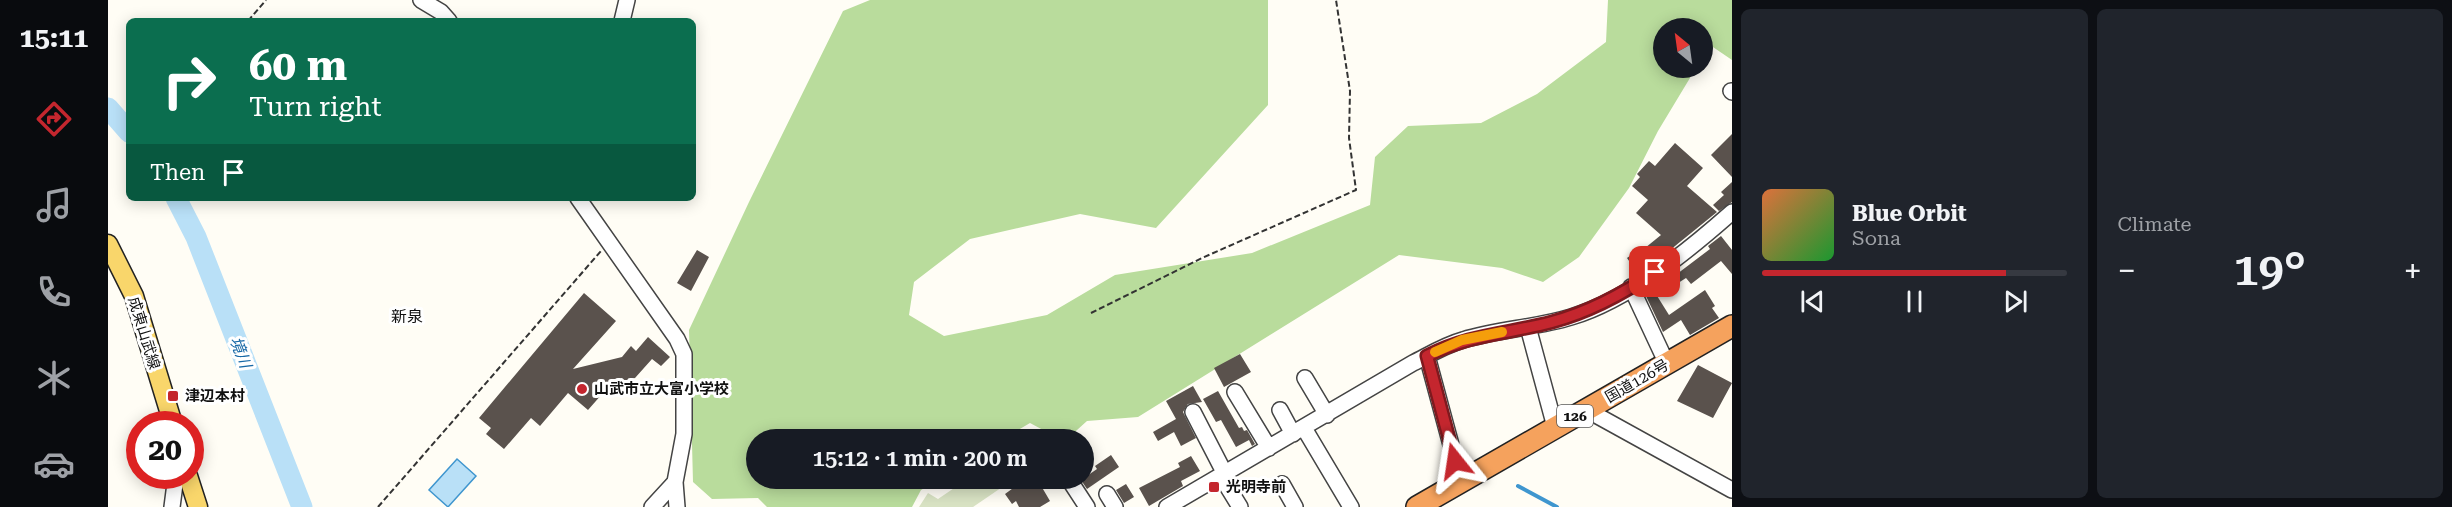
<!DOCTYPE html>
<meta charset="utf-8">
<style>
:root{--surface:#171b24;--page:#20242c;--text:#f1f3f6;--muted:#9ea1a6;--line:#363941;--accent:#c4262e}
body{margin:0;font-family:"Roboto Serif","Noto Sans JP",serif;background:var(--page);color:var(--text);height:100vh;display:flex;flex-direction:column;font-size:22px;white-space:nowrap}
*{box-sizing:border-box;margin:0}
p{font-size:20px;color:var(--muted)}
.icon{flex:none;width:33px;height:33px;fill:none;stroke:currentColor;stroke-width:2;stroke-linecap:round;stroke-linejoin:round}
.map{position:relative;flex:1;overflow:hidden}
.panel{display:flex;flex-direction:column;gap:9px;padding:9px;background:#0d0f14;width:720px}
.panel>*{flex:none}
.hud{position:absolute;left:18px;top:18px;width:570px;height:183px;border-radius:9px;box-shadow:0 3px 15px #0003;background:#0b6e4f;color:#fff;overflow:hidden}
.needle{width:39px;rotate:331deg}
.controls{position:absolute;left:1545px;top:18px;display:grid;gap:12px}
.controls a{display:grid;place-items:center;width:60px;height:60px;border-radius:50%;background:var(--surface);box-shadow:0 3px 15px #0003;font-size:30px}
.speed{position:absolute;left:18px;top:411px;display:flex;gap:12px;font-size:30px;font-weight:700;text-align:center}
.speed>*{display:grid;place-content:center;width:78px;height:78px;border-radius:50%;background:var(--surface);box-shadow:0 3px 15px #0003;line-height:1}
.speed .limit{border:9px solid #d22;background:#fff;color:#111}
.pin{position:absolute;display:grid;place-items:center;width:51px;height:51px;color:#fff;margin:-26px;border-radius:12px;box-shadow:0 3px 9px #0006}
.me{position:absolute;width:66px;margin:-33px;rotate:345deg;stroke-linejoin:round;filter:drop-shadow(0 0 4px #0008)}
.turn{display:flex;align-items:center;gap:21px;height:126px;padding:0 24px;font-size:27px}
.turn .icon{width:78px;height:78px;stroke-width:2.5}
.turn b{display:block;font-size:42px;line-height:51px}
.then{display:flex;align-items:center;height:57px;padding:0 24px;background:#0003;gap:12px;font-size:22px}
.big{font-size:45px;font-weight:600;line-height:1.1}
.panel .card{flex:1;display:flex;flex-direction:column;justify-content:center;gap:9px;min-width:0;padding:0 21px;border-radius:9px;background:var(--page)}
.song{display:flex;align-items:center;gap:18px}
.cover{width:72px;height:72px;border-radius:9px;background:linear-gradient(135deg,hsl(20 70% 55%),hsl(130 70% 35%))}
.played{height:6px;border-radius:3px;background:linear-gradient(90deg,var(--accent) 80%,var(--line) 80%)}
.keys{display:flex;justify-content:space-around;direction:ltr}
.heat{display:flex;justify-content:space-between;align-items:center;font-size:33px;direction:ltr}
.panel .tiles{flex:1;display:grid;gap:9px;grid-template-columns:repeat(2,1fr)}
.trip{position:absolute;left:638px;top:429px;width:348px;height:60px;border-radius:30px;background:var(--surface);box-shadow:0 3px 15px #0003;font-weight:600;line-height:60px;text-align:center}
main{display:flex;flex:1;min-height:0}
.menu{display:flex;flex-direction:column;width:108px;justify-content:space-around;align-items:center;background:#090b0e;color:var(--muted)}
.menu .icon{width:42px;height:42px}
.menu .selected{color:var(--accent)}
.menu b{font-size:27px;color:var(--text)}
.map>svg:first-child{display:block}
.forest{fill:#b9dc9c}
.cemetery{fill:#d9e3c4}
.water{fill:#b9e0f7;stroke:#3f96cf;stroke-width:1.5}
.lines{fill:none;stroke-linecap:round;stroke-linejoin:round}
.stream{stroke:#3f96cf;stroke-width:4}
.river{stroke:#b9e0f7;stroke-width:21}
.building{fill:#5a524d}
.minor-casing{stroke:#444;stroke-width:18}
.major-casing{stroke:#222;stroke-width:21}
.highway-casing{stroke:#222;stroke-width:24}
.path{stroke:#333;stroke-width:2;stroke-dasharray:6 3;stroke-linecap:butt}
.minor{stroke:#fff;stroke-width:15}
.major{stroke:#f9d66b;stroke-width:18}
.highway{stroke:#f5a25d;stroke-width:21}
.route-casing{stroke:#7f191e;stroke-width:15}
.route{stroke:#c4262e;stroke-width:10}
.slow{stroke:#f59e0b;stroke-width:10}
.poi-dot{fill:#c4262e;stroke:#fff;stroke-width:2}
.labels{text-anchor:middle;stroke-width:6;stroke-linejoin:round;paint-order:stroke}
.shield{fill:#fff;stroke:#585858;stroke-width:1.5}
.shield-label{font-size:14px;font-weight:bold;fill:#111}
.street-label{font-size:15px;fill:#111;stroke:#fff}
.poi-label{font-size:15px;font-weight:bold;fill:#111;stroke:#fff;text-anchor:start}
.neighbourhood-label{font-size:16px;fill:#111;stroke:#fff}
.water-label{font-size:16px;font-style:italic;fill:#1768a6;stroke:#fff}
</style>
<main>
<nav class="menu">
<b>15:11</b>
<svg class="icon selected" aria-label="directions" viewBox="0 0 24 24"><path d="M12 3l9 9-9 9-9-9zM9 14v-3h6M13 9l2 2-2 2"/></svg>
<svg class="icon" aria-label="music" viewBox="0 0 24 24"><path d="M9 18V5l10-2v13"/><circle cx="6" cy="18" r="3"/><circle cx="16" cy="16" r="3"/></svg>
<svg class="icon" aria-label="phone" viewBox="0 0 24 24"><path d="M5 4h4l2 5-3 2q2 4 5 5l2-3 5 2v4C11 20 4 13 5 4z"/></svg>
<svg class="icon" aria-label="climate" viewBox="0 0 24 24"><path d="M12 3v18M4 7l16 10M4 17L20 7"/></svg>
<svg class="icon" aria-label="car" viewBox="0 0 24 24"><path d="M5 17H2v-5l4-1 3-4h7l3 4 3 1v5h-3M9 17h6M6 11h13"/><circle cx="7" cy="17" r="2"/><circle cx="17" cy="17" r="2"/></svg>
</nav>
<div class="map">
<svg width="1624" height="507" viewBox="0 0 1624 507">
<rect width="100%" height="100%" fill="#fffdf5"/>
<path class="forest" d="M762 0H1160V105L1048 228 972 214 862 239 806 282 801 315 836 336 939 315 1007 275 1144 253 1262 205 1267 157 1300 126 1373 123 1429 94 1498 42 1500 0H1624V60L1602 45 1595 57 1594 28H1556V68H1588L1550 131 1521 188 1471 257 1435 282 1394 268 1291 255 1030 417 979 421 959 439H952L922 423 895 439 648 440V478L832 479 813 490 804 507H659L650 498 604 499 585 482 581 330 641 202 735 11Z"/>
<path class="cemetery" d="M861 478 906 479 865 507H811L820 493 830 499Z"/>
<path class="water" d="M349 459 368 476 340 507 321 490Z"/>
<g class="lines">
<path class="stream" d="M1410 486 1449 507"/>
<path class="river" d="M0 108 21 132
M68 198 88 237 194 507"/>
</g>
<path class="building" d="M1624 134V177L1603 155Z
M1567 143 1595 168 1579 186 1609 212 1551 259 1547 257 1528 271 1519 258 1536 246 1537 248 1553 235 1528 213 1540 200 1524 186 1532 177 1529 174 1541 161 1547 166Z
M1624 182V202L1611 211 1605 205 1616 195 1613 192Z
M1613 236 1624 250V274L1613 261 1583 284 1578 278 1556 292 1550 283 1563 274 1565 277 1602 249 1600 246Z
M589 250 601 257 583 291 569 283Z
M1597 290 1607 306 1604 308 1611 318 1582 335 1573 320 1555 332 1538 296 1546 291 1561 315Z
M476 293 508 321 465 369 514 357 523 346 528 351 540 337 562 357 553 366 544 359 527 378 502 385 480 410 460 393 432 426 423 418 396 449 378 434 383 428 371 418Z
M1132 354 1143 372 1116 387 1106 368Z
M1590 365 1624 383 1605 418 1569 401Z
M1085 386 1094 402 1080 404 1075 412 1088 438 1073 446 1066 432 1050 441 1045 432 1068 419 1058 401Z
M1110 391 1131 428 1134 427 1136 431 1139 430 1147 444 1144 446 1141 440 1128 447 1113 420 1108 422 1095 399Z
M1003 455 1011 467 979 489 973 480 989 469 987 466Z
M1083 456 1092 471 1073 481 1075 486 1041 506 1031 488 1072 467 1070 463Z
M919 478H941L932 484 942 501 932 507H911L908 501 904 504 897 494Z
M1018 484 1026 497 1016 503 1008 490Z"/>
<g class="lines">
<g class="minor-casing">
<path id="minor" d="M313 0 333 12 341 21
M514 21 519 0
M1623 91 1624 92
M470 198 569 339 576 354V434L567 482 569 507
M1523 287 1559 364
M1420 327 1447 427
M1319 356 1353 482
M1197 378 1219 415
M1127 392 1161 448
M1172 410 1185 434
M1479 410 1624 490
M1085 412 1117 474
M1196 428 1243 507
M1113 476 1132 507
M964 484 979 507
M1174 484 1187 507
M999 494 1007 507
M64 507 68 476
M544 507 567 482
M1059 507 1305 363C1321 355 1337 345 1355 340 1390 329 1428 328 1463 317 1520 300 1580 251 1624 212"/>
</g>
<g class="major-casing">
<path id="major" d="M0 244 26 296 65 424
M80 476 90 507"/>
</g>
<g class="highway-casing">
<path id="highway" d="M1309 507 1624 326"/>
</g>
<path class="path" d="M140 21 158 0
M983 313 1094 258 1248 190 1241 138 1242 91 1228 0
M270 507 493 251"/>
<use href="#minor" class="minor"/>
<use href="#major" class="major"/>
<use href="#highway" class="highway"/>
</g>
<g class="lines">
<g class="route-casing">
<path id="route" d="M1347 461 1319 356C1362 334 1399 334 1444 322 1481 312 1515 294 1547 272"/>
</g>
<use href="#route" class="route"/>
<path class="slow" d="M1327 352 1354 340 1394 332"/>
</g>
<g class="poi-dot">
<circle cx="474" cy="389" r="6"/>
<rect x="59" y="390" width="12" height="12" rx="3"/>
<rect x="1100" y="481" width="12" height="12" rx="3"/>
</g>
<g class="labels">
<rect class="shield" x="1449" y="405" width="36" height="22" rx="4.5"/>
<g class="shield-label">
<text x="1467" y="421">126</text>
</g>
<g class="street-label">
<text transform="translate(36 333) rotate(73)" y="5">成東山武線</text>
<text transform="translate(1529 381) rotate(-30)" y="5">国道126号</text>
</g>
<g class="poi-label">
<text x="486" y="394">山武市立大富小学校</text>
<text x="77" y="401">津辺本村</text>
<text x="1118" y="492">光明寺前</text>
</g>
<g class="neighbourhood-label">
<text x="299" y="322">新泉</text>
</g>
<g class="water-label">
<text transform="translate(133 352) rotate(69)" y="6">境川</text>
</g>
</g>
</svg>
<div class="controls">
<a><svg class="needle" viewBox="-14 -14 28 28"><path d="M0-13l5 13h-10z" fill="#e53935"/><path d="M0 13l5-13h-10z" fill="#9ea1a6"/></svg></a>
</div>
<div class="speed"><div class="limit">20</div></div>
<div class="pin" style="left:1547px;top:272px;background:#d93025"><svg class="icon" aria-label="arrive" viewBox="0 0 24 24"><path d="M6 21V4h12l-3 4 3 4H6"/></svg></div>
<svg class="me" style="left:1347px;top:461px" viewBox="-20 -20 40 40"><path d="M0-17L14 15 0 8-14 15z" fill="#c4262e" stroke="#fff" stroke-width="4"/></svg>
<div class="trip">15:12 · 1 min · 200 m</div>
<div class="hud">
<div class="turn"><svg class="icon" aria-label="right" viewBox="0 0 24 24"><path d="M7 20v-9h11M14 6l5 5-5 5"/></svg><div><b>60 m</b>Turn right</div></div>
<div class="then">Then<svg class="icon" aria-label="arrive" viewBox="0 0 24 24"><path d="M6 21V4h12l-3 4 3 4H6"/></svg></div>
</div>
</div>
<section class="panel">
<div class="tiles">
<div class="card">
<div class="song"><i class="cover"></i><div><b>Blue Orbit</b><p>Sona</p></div></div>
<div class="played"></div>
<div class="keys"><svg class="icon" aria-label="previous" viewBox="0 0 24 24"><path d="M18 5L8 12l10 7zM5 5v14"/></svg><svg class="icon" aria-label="pause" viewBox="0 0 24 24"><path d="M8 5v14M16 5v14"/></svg><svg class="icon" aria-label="next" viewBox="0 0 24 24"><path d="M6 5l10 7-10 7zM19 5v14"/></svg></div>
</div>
<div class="card"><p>Climate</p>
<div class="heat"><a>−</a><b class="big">19°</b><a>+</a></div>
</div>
</div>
</section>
</main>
